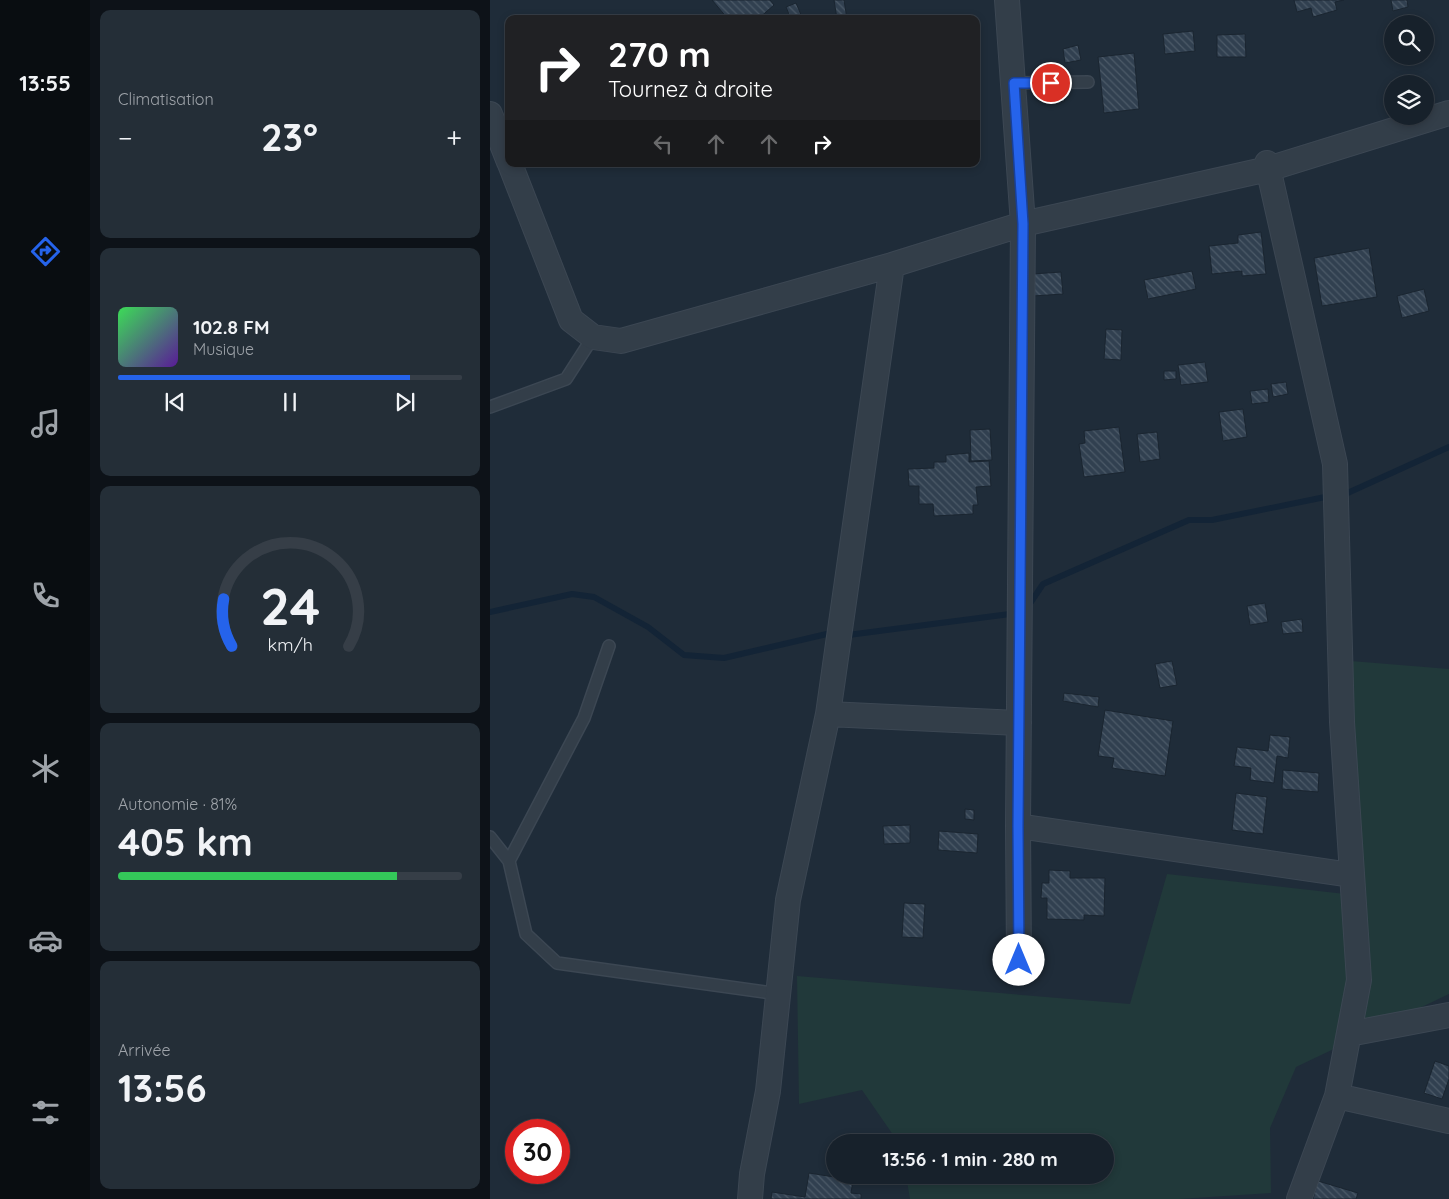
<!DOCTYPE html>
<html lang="fr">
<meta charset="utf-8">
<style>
:root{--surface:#17212b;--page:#242e37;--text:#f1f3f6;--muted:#9ea3a9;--line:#363e47;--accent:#2563eb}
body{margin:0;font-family:Quicksand,sans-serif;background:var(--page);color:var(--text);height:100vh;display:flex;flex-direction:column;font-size:19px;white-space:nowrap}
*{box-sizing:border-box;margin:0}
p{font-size:16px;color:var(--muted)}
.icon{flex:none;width:28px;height:28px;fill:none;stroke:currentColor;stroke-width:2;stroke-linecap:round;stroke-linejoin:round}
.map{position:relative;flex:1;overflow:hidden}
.panel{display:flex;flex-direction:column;gap:10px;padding:10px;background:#0d1218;width:400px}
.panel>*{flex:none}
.hud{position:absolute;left:15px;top:15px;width:475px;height:152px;border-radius:10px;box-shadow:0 2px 8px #0003,0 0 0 1px var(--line);background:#202124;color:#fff;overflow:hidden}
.fabs{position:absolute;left:894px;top:15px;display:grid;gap:10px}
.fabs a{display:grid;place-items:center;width:50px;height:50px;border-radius:50%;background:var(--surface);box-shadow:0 2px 8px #0003,0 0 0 1px var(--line);font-size:25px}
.speed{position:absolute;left:15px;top:1119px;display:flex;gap:10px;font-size:25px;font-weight:700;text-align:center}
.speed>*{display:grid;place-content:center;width:65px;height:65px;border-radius:50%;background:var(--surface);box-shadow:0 2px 8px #0003,0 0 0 1px var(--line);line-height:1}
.speed .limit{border:8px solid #d22;background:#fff;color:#111}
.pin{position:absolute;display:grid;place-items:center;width:42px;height:42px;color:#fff;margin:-21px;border:2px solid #fff;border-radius:50%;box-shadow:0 1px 5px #0007}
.me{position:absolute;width:55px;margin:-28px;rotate:0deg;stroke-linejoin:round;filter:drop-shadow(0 0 4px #0008)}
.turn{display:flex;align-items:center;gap:18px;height:105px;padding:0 20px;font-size:22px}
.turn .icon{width:65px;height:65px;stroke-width:2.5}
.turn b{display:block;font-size:35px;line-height:42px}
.lanes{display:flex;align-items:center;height:48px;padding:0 20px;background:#0003;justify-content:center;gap:25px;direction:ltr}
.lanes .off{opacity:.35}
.big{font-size:38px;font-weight:800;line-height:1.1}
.panel .card{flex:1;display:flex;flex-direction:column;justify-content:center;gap:8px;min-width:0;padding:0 18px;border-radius:10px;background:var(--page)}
.panel .dial{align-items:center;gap:0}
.dial svg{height:130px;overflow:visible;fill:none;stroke:var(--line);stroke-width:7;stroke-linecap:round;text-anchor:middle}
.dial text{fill:var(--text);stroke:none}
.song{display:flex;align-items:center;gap:15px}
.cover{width:60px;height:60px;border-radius:8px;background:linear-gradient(135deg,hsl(130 70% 55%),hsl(270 70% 35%))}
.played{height:5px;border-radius:2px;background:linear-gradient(90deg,var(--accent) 85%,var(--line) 85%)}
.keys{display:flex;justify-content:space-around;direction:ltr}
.heat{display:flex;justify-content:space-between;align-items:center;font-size:28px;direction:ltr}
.charge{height:8px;border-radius:4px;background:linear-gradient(90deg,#34c759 81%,var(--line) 0)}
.trip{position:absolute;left:336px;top:1134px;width:288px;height:50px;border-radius:25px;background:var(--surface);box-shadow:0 2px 8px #0003,0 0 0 1px var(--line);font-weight:800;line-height:50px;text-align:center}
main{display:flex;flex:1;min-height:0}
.tabs{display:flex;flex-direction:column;width:90px;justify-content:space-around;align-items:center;background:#090d11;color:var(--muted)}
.tabs .icon{width:35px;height:35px}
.tabs .current{color:var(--accent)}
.tabs b{font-size:22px;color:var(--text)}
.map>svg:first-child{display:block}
.green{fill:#21393a}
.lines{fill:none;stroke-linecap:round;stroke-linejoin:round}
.stream{stroke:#132436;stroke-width:6}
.building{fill:url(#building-back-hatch);stroke:#1a2530}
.service-casing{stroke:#3c4753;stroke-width:14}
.minor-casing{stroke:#3c4753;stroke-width:26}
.service{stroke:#333e49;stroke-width:11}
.minor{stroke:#333e49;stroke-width:24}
.route-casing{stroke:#184099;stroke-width:12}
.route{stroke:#2563eb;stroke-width:9}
</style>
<main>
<nav class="tabs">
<b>13:55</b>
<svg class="icon current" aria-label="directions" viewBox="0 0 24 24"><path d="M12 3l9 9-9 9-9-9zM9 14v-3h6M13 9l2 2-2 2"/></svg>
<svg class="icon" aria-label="music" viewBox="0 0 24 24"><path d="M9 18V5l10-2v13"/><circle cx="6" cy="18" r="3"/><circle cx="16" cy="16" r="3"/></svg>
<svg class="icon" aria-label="phone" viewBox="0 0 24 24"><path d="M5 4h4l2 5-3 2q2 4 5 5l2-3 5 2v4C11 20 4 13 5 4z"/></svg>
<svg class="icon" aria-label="climate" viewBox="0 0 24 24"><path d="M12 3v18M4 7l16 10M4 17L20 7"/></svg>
<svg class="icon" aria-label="car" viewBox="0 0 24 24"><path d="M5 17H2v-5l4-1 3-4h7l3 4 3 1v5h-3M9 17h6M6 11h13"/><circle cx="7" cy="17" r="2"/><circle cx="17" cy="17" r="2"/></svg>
<svg class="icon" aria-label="filters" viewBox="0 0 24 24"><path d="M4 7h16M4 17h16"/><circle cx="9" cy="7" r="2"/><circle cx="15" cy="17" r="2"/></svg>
</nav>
<section class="panel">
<div class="card"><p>Climatisation</p>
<div class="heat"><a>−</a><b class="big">23°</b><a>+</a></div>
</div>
<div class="card">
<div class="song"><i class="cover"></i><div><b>102.8 FM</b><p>Musique</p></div></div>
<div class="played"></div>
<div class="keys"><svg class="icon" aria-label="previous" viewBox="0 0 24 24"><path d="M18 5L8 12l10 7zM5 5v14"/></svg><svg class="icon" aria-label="pause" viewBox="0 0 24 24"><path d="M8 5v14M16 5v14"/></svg><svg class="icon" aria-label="next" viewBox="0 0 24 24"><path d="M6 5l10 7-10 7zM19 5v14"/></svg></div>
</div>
<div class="card dial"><svg viewBox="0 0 100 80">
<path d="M14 69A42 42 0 1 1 86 69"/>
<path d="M14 69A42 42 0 0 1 9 40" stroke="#2563eb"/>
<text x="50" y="56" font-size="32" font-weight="700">24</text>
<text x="50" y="72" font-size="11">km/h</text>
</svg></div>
<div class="card"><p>Autonomie · 81%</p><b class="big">405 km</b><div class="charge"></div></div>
<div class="card"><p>Arrivée</p><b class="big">13:56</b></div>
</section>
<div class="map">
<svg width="959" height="1199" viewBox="0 0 959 1199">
<defs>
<pattern id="building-back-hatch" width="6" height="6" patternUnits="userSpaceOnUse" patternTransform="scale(1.25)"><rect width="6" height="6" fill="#314050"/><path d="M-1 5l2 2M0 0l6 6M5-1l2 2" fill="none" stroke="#4c5a68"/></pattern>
</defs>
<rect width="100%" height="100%" fill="#1f2c39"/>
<path class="green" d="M861 661 959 669V994L806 1067 780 1128 781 1193 689 1199H420L416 1175H615V1142H408L372 1090 309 1104 307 976 640 1004 677 874 873 896Z"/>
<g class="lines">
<path class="stream" d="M851 496 959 447
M541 602 553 584 699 520H722L840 496
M0 612 82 594 104 597 158 627 194 655 234 658 341 633
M358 635 520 614"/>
</g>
<path class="building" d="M222 0H280L284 5 268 19H238Z
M344 0H354L357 19H347Z
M804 0H854L845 2 847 10 823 17 821 8 807 12Z
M901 0H917L918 7 903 11Z
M306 3 312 17 301 19 296 7Z
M703 31 705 51 675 54 673 34Z
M755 34 756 57H727V35Z
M588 45 591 60 575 63 573 49Z
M644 53 649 109 614 113 608 57Z
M562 87 577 91 574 102 560 99Z
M771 232 776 274 752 276V271L722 274 719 246 748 243V235Z
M879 248 887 297 832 306 824 258Z
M702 271 706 289 658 299 654 280Z
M571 272 573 294 543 296 542 274Z
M934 289 939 311 912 318 907 296Z
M616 329 632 330 631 360 614 359Z
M715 362 718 382 691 385 688 365Z
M674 371H686V379L674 380Z
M796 382 798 394 783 397 781 384Z
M778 389 779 402 762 404 760 391Z
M753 409 757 437 733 441 729 412Z
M629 427 635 472 594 477 589 444 595 443 594 431Z
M500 429 502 460 481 461 480 430Z
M667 432 670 459 650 462 647 434Z
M479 453V462L499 461 501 486 486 487 488 505H483V514L444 516 443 504H429V486H419L418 469 444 468V462H456V455Z
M775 603 778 622 760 625 757 606Z
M812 619 813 632 793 634 791 622Z
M682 661 687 685 670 688 665 664Z
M574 693 609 697 608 707 573 701Z
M615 710 683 721 675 776 622 768 624 758 608 756Z
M780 735 800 737 798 758 787 756 784 783 760 780 761 768 744 766 747 747 778 751Z
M793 770 829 773 828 792 792 789Z
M746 793 777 797 773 834 742 830Z
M475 809 484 810V820L475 819Z
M420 825V843L394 844 393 826Z
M449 831 488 834 487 853 448 850Z
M559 870 580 871V878H615L614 916 594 915V920L557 919V898H551L552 883H559Z
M414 903 435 904 433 938 412 937Z
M945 1061 959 1066V1079L952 1099 934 1093Z
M319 1173 363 1180 361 1193 371 1194V1199H281L282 1192 315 1197Z
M828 1181 868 1193 866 1199H823Z"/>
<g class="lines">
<g class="service-casing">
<path id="service" d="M524 83 598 82
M0 407 76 379 103 337
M0 837 19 861 36 934 67 963 289 994
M19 861 94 718 119 646"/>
</g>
<g class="minor-casing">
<path id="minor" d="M517 0 533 224 528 826 529 960
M0 114 19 162
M777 163 845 464 852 722 869 980 847 1096 809 1199
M20 164 81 320 103 337 131 341 402 265 533 224 778 169 959 113
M338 714 529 723
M528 826 861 875
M859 1034 959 1015
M847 1096 959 1121
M260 1199 262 1174 278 1091 298 900 338 714 402 265"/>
</g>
<use href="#service" class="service"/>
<use href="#minor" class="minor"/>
</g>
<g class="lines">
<g class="route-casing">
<path id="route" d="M529 960 528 826 533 224 524 83H561"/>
</g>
<use href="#route" class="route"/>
</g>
</svg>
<div class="fabs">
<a><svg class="icon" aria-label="search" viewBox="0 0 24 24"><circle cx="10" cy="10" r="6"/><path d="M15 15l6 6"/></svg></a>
<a><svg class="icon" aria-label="layers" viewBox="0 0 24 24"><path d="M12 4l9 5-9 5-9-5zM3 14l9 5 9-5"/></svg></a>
</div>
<div class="speed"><div class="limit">30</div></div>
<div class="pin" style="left:561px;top:83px;background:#d93025"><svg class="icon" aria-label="arrive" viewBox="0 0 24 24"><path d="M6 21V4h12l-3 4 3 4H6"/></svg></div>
<svg class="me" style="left:529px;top:960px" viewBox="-20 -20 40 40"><circle r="19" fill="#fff"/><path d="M0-13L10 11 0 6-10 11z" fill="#2563eb"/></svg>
<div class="trip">13:56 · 1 min · 280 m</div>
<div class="hud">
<div class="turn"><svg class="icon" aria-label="right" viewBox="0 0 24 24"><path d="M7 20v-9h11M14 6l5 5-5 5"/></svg><div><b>270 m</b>Tournez à droite</div></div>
<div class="lanes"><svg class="icon off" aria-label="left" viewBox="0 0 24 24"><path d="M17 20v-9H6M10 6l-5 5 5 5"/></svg><svg class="icon off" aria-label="ahead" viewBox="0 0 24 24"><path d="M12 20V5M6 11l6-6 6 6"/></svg><svg class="icon off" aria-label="ahead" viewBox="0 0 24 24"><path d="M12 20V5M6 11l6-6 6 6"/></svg><svg class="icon" aria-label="right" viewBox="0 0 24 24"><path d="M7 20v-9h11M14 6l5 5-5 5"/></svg></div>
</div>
</div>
</main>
